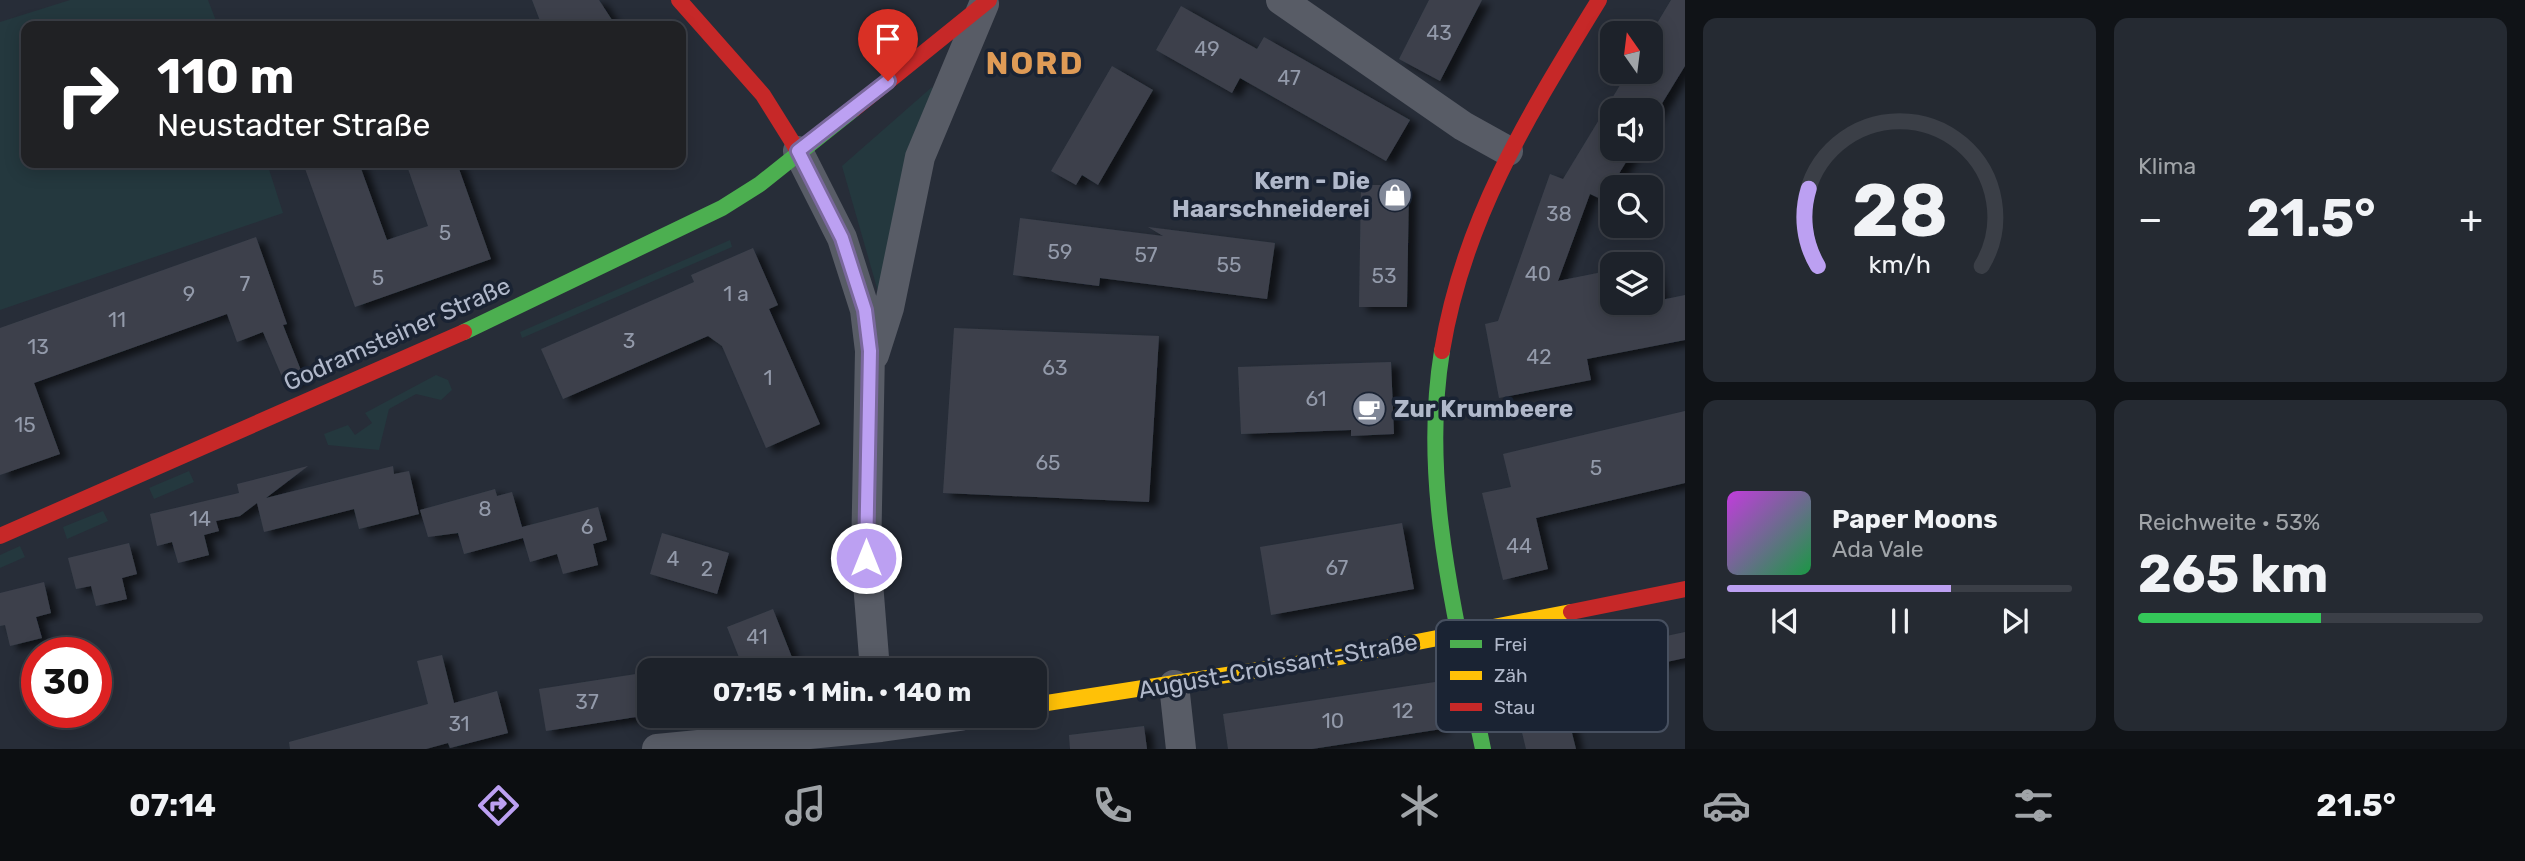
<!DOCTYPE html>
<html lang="de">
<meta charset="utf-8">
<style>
:root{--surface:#1d222a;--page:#252a32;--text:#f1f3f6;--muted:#a0a4a8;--line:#3b3f47;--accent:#bca0f2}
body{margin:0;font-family:Rubik,sans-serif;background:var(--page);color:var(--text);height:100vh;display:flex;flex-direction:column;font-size:26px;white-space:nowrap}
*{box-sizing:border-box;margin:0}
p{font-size:23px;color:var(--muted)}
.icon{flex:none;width:38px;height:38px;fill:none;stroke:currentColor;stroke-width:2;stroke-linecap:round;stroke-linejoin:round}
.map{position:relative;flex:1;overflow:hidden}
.side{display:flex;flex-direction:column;gap:18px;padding:18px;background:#101317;width:840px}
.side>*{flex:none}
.guide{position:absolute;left:21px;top:21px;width:665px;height:147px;border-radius:14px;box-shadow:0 4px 18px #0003,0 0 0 2px var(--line);background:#202124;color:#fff;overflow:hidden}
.needle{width:46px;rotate:346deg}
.fabs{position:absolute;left:1600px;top:21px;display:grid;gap:14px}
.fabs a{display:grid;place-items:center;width:63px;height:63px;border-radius:14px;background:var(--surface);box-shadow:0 4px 18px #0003,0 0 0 2px var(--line);font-size:35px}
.speed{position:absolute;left:21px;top:637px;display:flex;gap:14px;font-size:35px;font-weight:700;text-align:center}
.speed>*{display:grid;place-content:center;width:91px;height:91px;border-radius:50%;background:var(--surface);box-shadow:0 4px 18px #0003,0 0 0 2px var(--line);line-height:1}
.speed .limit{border:10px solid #d22;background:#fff;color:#111}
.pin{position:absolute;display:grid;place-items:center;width:60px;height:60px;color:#fff;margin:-72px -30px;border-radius:50% 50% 50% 0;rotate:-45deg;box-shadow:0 0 7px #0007}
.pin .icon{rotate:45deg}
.me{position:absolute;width:77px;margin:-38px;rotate:0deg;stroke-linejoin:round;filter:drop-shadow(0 0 5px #0008)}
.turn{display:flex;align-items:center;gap:24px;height:147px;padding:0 21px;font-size:32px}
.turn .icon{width:91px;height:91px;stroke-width:2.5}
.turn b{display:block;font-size:49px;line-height:60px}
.big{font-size:52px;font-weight:700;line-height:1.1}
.side .card{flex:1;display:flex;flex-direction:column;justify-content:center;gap:10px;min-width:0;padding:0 24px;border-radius:14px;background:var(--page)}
.side .dial{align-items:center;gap:0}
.dial svg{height:182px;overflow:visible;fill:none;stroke:var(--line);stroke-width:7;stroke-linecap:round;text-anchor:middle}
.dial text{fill:var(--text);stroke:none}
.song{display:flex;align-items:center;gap:21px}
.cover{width:84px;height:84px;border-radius:10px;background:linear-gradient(135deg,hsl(290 70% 55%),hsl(140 70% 35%))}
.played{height:7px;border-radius:4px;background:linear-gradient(90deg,var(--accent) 65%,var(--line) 65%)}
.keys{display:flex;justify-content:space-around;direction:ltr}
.heat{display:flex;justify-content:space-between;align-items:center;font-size:38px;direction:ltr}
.charge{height:10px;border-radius:5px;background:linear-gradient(90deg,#34c759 53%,var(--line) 0)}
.side .tiles{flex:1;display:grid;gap:18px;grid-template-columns:repeat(2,1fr)}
.trip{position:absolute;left:637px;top:658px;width:410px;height:70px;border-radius:14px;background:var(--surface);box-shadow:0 4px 18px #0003,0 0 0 2px var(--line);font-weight:700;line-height:70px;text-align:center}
.menu{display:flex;height:112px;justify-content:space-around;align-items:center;background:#0c0e11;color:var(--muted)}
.menu .icon{width:49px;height:49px}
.menu .active{color:var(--accent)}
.menu b{font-size:32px;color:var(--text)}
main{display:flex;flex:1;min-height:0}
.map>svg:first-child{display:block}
.green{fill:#24383e}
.building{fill:#3c414c;filter:url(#shadow)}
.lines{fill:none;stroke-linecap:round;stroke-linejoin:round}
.street{stroke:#585c66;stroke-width:30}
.fast{stroke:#4caf50;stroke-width:16}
.slow{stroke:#ffc107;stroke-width:16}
.jam{stroke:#c62828;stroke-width:16}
.route-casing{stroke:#7a689d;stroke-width:18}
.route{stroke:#bca0f2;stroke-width:12}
.labels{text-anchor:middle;stroke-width:7;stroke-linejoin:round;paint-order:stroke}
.number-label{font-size:21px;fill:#939aaa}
.poi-label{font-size:24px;font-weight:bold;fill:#b0b8ca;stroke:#1a2333;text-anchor:end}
.street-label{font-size:24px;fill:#b0b8ca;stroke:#1a2333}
.district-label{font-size:32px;font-weight:bold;letter-spacing:2px;fill:#df9b56;stroke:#1a2333}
.key{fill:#1a2333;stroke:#475060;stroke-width:2}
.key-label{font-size:19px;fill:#b0b8ca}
</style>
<main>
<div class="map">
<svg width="1685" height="749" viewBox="0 0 1685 749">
<defs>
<filter id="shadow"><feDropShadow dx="8" dy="4.5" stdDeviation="3.5" flood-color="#0009"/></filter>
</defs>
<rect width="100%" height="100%" fill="#272d38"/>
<path class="green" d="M70 0H208L218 26H26V163H267L283 213 0 310V22Z
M932 87 935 93 879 295 842 166Z
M730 240 732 247 522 338 520 332Z
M436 375 448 380 452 390 441 400 416 394 389 409 379 450 328 445 324 434 348 425 355 435 372 423 365 413Z
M189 471 194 482 154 499 149 488Z
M103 511 108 521 67 539 63 527Z
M20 546 25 557 0 568V555Z"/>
<path class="building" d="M532 0H599L616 26H542Z
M1429 0H1482L1440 81 1399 59Z
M1671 0H1685V66L1650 123V110H1612V149H1634L1603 200 1590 194 1558 281 1612 270V303H1650V264H1638L1652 261 1661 300 1685 295V340L1587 359 1591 380 1499 398 1485 324 1498 321 1550 174 1563 179 1628 72H1650V35Z
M1181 6 1257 49 1264 37 1410 120 1386 161 1240 78 1232 93 1156 50Z
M1112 66 1153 90 1098 185 1082 175 1076 185 1051 171Z
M303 163H359L387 240 428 226 406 163H457L491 259 355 307Z
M1361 185H1409L1407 307H1359Z
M1020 218 1163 236 1148 227 1275 243 1267 299 1100 278 1099 286 1013 275Z
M256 237 287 324 283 325 304 378 286 386 263 332 237 342 227 314 34 383 60 454 0 475V328Z
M753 248 778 305 769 309 820 424 766 448 722 346 708 336 563 399 541 349 694 282 691 275Z
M954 328 1159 336 1149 502 943 493Z
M1391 362 1394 434 1351 436V430L1241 434 1238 367Z
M1685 411V483L1536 518 1548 569 1503 580 1482 493 1511 487 1503 454Z
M308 466 266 498 393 466 394 474 409 471 419 514 359 529 354 509 264 532 257 503 240 516 216 521 219 531 204 535 209 555 178 563 172 542 157 546 150 514 239 493 237 484Z
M495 489 497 496 512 492 522 527 598 507 607 540 593 544 598 565 563 574 557 554 530 562 523 538 464 554 458 533 428 537 420 510Z
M1402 523 1414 589 1271 615 1260 547Z
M662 533 729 553 717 594 650 574Z
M129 543 137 574 122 578 127 599 96 606 91 586 76 589 68 558Z
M44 582 51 613 36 617 42 638 10 646 5 625 0 626V593Z
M773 609 797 670H744L727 627Z
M1685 632V658L1560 685 1576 749H1526L1506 666 1553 655 1555 660Z
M442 655 454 703 497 691 508 733 450 748 448 743 426 749H290L289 742 428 704 417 661Z
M649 672V715L546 731 539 689Z
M1435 682 1442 729 1312 749H1228L1223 714Z
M1144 726 1147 749H1070L1069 735Z"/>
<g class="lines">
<path class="street" d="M1281 0 1463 126 1508 151
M798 151 842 238 865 310 870 351 866 558 875 670
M874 355 889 308 920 157 984 4
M1174 685 1181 749
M657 749 881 727 960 716"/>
<path class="fast" d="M464 332 722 208 760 184 854 109
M1442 351C1420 485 1456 618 1483 749"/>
<path class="slow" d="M1034 705 1335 658 1571 612"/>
<path class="jam" d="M679 0 763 95 798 151
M854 109 989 0
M1442 351C1464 217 1530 113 1599 0
M0 536 464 332
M1571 612 1685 589"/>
</g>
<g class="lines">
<g class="route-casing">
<path id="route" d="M866 558 870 351 865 310 842 238 798 151 888 81"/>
</g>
<use href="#route" class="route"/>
</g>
<defs>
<g id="shop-disc" transform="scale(1.75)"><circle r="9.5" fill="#808797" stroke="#1a2333"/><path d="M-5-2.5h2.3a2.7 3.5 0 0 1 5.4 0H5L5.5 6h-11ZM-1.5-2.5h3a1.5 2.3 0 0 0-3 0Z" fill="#fff"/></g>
<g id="cafe-disc" transform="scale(1.75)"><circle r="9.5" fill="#808797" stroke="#1a2333"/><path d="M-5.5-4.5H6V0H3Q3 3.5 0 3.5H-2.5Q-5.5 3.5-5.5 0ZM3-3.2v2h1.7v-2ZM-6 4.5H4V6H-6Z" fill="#fff"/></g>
</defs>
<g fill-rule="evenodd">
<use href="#shop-disc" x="1395" y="195"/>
<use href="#cafe-disc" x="1369" y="409"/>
</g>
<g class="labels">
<g class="number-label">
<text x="1439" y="40">43</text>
<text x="1207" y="56">49</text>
<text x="1289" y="85">47</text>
<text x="1559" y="221">38</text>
<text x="445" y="240">5</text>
<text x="1060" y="259">59</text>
<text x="1146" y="262">57</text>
<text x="1229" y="272">55</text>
<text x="1538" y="281">40</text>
<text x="1384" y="283">53</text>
<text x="378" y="285">5</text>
<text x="245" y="291">7</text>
<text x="189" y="301">9</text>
<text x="736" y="301">1 a</text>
<text x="117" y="327">11</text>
<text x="629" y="348">3</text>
<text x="38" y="354">13</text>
<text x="1539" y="364">42</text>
<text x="1055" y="375">63</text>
<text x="768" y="385">1</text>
<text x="1316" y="406">61</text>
<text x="25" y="432">15</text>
<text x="1048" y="470">65</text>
<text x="1596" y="475">5</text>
<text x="485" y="516">8</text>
<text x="200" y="526">14</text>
<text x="587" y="534">6</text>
<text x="1519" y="553">44</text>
<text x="673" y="566">4</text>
<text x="1337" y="575">67</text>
<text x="707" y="576">2</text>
<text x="757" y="644">41</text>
<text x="587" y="709">37</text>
<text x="1403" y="718">12</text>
<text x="1333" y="728">10</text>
<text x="459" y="731">31</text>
</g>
<g class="poi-label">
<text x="1370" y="189">Kern - Die<tspan x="1370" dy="28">Haarschneiderei</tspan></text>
<text x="1394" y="417" text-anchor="start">Zur Krumbeere</text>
</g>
<g class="street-label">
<text transform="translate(397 334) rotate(-24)" y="8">Godramsteiner Straße</text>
<text transform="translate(1278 666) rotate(-10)" y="8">August-Croissant-Straße</text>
</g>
<g class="district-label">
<text x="1035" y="74">NORD</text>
</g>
</g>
<rect x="1436" y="620" width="232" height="112" rx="10" class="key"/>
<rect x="1450" y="640" width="32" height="8" fill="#4caf50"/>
<rect x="1450" y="671" width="32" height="9" fill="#ffc107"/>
<rect x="1450" y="703" width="32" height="8" fill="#c62828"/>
<g class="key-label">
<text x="1494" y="651">Frei</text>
<text x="1494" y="682">Zäh</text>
<text x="1494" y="714">Stau</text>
</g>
</svg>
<div class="fabs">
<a><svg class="needle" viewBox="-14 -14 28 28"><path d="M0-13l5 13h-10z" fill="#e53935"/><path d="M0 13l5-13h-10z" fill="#a0a4a8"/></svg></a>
<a><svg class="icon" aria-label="sound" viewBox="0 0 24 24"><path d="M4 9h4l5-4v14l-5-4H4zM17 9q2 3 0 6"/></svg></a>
<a><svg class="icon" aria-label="search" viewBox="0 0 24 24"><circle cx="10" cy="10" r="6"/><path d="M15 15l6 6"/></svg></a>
<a><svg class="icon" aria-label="layers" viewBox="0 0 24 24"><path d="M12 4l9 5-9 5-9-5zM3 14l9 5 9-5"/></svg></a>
</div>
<div class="speed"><div class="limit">30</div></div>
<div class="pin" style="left:888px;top:81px;background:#d93025"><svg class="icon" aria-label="arrive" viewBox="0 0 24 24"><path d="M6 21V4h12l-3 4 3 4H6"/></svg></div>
<svg class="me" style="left:866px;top:558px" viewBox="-20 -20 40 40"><circle r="17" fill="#bca0f2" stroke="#fff" stroke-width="3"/><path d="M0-11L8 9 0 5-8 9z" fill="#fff"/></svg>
<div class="trip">07:15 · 1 Min. · 140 m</div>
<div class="guide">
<div class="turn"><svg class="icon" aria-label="right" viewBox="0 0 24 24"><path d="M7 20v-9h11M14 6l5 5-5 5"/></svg><div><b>110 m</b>Neustadter Straße</div></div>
</div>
</div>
<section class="side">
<div class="tiles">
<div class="card dial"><svg viewBox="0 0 100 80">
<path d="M14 69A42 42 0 1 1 86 69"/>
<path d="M14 69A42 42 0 0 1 10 35" stroke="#bca0f2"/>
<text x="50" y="56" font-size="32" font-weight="700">28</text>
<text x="50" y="72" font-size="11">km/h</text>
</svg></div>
<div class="card"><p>Klima</p>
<div class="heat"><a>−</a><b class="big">21.5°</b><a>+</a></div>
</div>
<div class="card">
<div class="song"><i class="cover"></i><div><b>Paper Moons</b><p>Ada Vale</p></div></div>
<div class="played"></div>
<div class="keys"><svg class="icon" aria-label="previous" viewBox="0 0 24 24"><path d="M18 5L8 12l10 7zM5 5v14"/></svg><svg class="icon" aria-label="pause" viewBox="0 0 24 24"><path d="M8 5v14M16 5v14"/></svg><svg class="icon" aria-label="next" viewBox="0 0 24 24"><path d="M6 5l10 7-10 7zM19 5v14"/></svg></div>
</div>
<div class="card"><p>Reichweite · 53%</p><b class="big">265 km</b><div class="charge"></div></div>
</div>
</section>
</main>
<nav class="menu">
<b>07:14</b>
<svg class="icon active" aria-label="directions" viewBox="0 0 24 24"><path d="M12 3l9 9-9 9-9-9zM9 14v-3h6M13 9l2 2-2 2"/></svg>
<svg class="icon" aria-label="music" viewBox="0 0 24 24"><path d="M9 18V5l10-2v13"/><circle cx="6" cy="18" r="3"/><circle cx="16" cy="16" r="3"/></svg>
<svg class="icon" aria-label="phone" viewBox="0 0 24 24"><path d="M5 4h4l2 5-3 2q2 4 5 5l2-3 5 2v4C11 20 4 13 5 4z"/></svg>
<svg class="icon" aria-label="climate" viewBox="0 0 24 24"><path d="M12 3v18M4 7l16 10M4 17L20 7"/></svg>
<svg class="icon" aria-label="car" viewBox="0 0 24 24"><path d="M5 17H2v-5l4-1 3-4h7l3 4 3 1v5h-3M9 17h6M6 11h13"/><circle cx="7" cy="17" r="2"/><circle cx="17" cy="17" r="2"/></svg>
<svg class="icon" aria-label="filters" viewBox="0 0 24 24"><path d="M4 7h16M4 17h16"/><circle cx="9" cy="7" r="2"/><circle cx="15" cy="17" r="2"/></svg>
<b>21.5°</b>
</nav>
